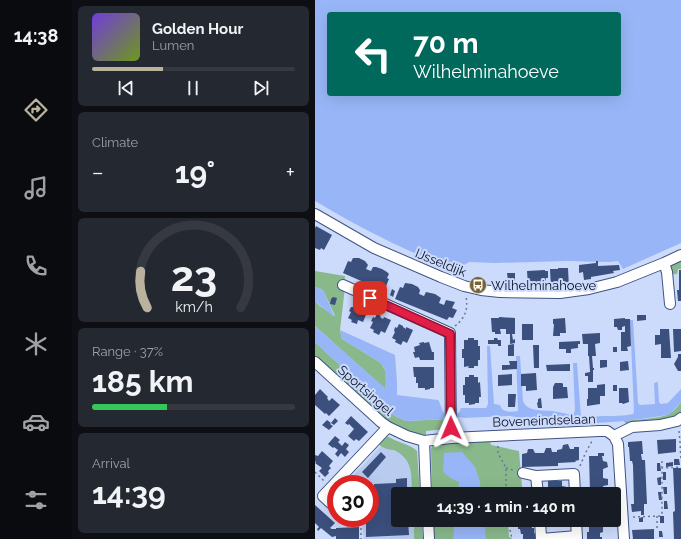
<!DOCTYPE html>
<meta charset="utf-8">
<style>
:root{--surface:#171b24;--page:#242831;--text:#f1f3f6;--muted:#9ea1a6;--line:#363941;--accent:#bab29d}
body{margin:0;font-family:Raleway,sans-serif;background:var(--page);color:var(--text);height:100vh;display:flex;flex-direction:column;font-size:15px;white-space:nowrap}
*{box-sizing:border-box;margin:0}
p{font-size:13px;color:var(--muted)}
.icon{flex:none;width:22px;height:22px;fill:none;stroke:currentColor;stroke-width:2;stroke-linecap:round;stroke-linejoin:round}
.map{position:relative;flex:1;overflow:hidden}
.details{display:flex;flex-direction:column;gap:6px;padding:6px;background:#0d0f14;width:243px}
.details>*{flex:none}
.top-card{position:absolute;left:12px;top:12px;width:294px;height:84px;border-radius:4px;box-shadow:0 4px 16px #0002;background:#00695c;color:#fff;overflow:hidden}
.speed{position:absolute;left:12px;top:475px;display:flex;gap:8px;font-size:20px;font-weight:700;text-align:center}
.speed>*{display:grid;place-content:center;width:52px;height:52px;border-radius:50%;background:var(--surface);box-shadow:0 4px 16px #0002;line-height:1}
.speed .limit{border:6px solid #d22;background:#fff;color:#111}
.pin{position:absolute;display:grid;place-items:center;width:34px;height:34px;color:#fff;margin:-17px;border-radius:8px;box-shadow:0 2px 6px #0006}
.me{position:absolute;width:44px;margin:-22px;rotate:359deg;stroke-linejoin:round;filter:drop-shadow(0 0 3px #0008)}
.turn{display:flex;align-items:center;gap:14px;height:84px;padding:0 20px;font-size:18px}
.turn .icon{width:52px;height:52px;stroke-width:2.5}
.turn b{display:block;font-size:28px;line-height:34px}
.big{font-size:30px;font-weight:700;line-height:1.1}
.details .widget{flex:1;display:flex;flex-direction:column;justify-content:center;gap:6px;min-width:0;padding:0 14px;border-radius:6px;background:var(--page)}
.details .dial{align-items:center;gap:0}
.dial svg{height:104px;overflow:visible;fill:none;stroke:var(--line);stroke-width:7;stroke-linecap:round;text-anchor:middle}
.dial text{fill:var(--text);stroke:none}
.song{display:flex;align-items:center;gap:12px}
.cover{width:48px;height:48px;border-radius:6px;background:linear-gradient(135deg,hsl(260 70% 55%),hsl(80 70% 35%))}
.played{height:4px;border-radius:2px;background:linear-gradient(90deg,var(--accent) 35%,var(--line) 35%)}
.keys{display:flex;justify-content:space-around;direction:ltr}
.heat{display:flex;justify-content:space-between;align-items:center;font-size:22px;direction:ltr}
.charge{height:6px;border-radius:3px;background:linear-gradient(90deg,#34c759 37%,var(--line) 0)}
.trip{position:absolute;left:76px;top:487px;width:230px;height:40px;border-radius:4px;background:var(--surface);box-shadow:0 4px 16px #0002;font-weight:700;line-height:40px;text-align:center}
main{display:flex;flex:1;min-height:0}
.menu{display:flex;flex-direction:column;width:72px;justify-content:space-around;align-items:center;background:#090b0e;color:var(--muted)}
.menu .icon{width:28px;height:28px}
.menu .current{color:var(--accent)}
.menu b{font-size:18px;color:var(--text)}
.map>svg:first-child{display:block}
.built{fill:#bacbf0}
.green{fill:#89b88b}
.water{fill:#98b6f7;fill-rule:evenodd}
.building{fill:#3c507e}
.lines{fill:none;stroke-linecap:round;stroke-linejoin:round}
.minor-casing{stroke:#3f5382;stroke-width:12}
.path{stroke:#6c7892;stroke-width:1.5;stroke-dasharray:2 3;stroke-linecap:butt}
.minor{stroke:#fff;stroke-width:10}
.route-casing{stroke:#92132f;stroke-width:10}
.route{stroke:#e11d48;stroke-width:7}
.labels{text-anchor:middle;stroke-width:4;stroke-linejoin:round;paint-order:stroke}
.street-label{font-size:13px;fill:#081023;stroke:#ccdbfc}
.poi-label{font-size:13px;fill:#081023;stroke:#ccdbfc;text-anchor:start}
</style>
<main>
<nav class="menu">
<b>14:38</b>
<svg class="icon current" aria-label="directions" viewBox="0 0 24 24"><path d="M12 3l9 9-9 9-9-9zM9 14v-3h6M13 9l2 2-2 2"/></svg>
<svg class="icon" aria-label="music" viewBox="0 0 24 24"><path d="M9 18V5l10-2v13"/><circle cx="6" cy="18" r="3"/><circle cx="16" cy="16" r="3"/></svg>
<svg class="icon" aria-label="phone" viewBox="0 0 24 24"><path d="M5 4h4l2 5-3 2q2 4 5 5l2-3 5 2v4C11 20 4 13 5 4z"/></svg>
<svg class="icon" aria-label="climate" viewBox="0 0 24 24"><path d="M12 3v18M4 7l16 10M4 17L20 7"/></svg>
<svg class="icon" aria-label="car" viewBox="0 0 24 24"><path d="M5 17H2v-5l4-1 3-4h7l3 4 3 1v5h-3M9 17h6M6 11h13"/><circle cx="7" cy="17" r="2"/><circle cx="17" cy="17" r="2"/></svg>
<svg class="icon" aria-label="filters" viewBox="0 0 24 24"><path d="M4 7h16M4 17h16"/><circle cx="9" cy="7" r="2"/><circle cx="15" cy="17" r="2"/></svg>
</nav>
<section class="details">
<div class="widget">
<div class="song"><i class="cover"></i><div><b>Golden Hour</b><p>Lumen</p></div></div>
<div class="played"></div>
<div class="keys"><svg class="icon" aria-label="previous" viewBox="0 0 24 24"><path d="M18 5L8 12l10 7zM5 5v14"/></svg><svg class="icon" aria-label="pause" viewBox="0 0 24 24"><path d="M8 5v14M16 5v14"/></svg><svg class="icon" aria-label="next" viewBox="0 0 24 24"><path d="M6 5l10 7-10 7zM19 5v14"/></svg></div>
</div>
<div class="widget"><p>Climate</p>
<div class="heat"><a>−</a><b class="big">19°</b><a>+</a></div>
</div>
<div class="widget dial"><svg viewBox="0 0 100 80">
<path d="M14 69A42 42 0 1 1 86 69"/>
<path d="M14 69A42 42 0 0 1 9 41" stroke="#bab29d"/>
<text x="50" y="56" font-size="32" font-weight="700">23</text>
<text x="50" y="72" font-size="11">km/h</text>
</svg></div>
<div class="widget"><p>Range · 37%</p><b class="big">185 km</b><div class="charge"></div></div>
<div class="widget"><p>Arrival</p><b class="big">14:39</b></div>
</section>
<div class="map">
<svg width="366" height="539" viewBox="0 0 366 539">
<rect width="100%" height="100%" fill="#ccdbfc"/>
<path class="built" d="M69 443 98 459 99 494H83V520H99L100 539H49L47 518H55V484H41L36 478Z"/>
<path class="green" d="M366 259V269H363L362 274 353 275 356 264Z
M0 271 30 276 29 296 25 330 27 339 66 363 71 372C70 377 72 383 70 389L0 326V301L5 306 20 316 9 292 6 289 0 287Z
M0 342 77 414 82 417 91 421 132 419V429L111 431V435L97 433 72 421 0 356Z
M366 402V414L359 418 311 424 309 421C320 420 346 418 354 414 359 411 363 406 366 402Z
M72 436C81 442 95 444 102 451L105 494H97C96 476 99 461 81 451 78 449 75 450 72 449 68 448 66 446 63 444L69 438Z
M175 441 176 445 204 451 207 487H216L217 494H117L116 449 118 444Z
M99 520H106L108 539H99Z
M118 520H193L194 537 197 538V539H119Z"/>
<path class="water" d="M0 0H366V243L308 269 303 261 294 262 252 261 180 263 154 262 149 265 142 270C92 252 45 228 0 201ZM14 14H304V94H14Z
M0 287 6 289 9 292 20 318 0 301Z
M315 320H318L323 403 325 405 340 404 339 383 343 382V384L344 402 346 404 353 403 366 389V402L356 413 352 415 333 418 311 421 253 425 195 416 148 418 146 417 132 419 91 421 82 417 77 414 0 342V326L70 388C72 383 70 377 71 372L66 363 27 339 25 330 80 355 82 382V395L123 400 124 401 128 412 129 413H144L146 408H171L173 404 172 346H175L179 404 185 405C187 413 196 412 203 411L201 356H205L208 401C212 412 227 410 237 411 244 412 250 413 256 415L259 413 260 410 258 363H262L266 418 267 420C270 419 273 417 276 417 290 415 304 417 318 414L319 412Z
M147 452 160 467 165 482 166 494H143L144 482 137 479 128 472 129 453Z
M140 520H169L171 539H138Z"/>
<path class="building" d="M1 226 17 235 9 250 6 248 5 250 0 248V228Z
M38 258H44L50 261 53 265 51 269 56 271 58 267H61L67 269 72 272 74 274 72 278 74 279 69 291 28 273 33 261 36 262Z
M281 261H283V266L304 265 305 270 298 271 299 273 276 277V279L269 280 268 272 264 273V265L281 263Z
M243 268H253L254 288H236L235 269H243Z
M230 270V271H233V278H231V285L213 286 212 271Z
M364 270H366V301H363L362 290H364Z
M192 273H200V281H193Z
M90 283 97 284 103 287 105 290 104 294 109 296 111 292 120 294 126 298 124 303 129 305 131 300 140 302 137 308 142 310 138 318 134 317 132 320 80 299 85 287 88 288Z
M77 289 80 291 78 297 75 295Z
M18 297 22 298 20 305 15 304 16 299Z
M39 303 44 305 43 307 46 308 47 307 53 310 48 322 43 320 42 324 36 322 37 320 33 318 36 312 34 311 36 307H38Z
M62 314 66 316 65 317 68 319 69 317 76 320 70 333 66 331 64 335 58 332 59 330 55 328 58 322 56 321 58 317 60 318Z
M322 315H331V320L322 321Z
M184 317 200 318V334H197L198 340 200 339V343L195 344V334H191V329H185L186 334H180V332H177L176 318H184Z
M250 318 251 333H245V336H238L239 324H238V319Z
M310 318V319H315L316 346 312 347 313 351H306V332H310V326L307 327V330H303L302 327H299V319Z
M84 324 88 326V327L91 329V327L98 330 92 343 88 341 86 345 80 342 81 340 77 338 80 332 79 331 80 327 82 328Z
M207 324H218V340H207Z
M345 329H354L356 358H346V344L340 345V335H345Z
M358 329H366V351L359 352Z
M285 333V343L280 344 281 356H277L278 368H279V370H278V382H273V376H270V373L275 372V371L274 356H273V344H268L267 334Z
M153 338H159V340H163V346H165V360H163V366H159V368H153L154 366 149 367V358H147V349H149V340H153Z
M179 338H182L183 340H186V346H183V344H173V340H179Z
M265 341V344H263V348L256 349V353H251V349H244V342Z
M109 342V343L114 342 117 352H119V360H105L104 357 100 358 98 352H100L99 347 105 345 104 343Z
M199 344V356H193V345Z
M218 345H224V368H219Z
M298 347H302V352H298Z
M363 354H366V371H363L359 364 363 357Z
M285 360H292V367L285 368Z
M194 361H202V369L187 370V365H195Z
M313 361 314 370 305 371V362Z
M255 364V371H232L231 365Z
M98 367H119V388H115V389L110 390V388H103V383H101V377H99Z
M221 373 222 390 211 391V386H206V374Z
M197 374V385L183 386V375Z
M154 375H159V377H163V383L165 382 166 397H164V403H160V404L154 405V403H150V395H148V385H150V377H154Z
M240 383H247L248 384V387H252L253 398 238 399V387Z
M290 384V396H285V404L272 406V399H273V388H282V385Z
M298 385H302V391H298Z
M304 388H313L314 402 308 404 307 403H304Z
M5 389 13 397 12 398 14 401 17 398 25 405 14 416 11 413 10 414 0 405V395Z
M193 394H201L200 407H193Z
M226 398 227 408H223L222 403 223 402V399Z
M36 416 53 432 44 441 41 439 39 441 33 436 39 429 34 424 33 425 30 423Z
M20 418 23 421 19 425 16 423Z
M12 420 16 423 15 424 18 426 14 430 7 425Z
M20 436 25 440 23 442 27 446 30 442 34 445 31 449 34 452 30 457 26 453 23 457 20 454 23 450 19 447 18 448 13 444Z
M361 439V452L343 454 342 440Z
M327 441 328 454H326L327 460H330L332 504H329V515H326V511L317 512 316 504H319L318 465 317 461H315L314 447H313V442Z
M253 444 255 449H259V447H264V460L260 461 261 462 243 463V466L207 467V454L212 453 213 449H218L220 453H229L231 448H236L237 452H242V450L247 449 248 445Z
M7 451 18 461 14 466 16 468 13 471 14 473 10 477 4 471 7 468 0 463 1 462 0 461V455L3 456Z
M66 452 71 457 53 478 47 472Z
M283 453H289V456H287L288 461 292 462 293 467 288 469V478L293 479V485L288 486 289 491 286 492V494H273V492L275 491 274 456H283Z
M359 459H364L365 465H359Z
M358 462V466L351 467V463Z
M342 463H345L346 471H342Z
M358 468H366V539H359L358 512 360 511Z
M348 472H351V480H348Z
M346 477V485H343L342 478Z
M92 478V494H83V520H93L94 535 51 537V518H55V489H59V484L81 483V479Z
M233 481H247V486L252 487V492L247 493V494H236L235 487H233Z
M348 487H352V494H349Z
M343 492H346L347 500H344Z
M349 501H352L353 509H349Z
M0 505 20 523 15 528 17 529H21V528L44 527V539H21V536L17 537 6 528 3 531 2 529 4 527 0 523Z
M345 516H349V523H345Z
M328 517V522H324V518Z
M205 520H218L219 522 216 523 217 528H219V533L221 534 222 539H208V534H206L205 529H203V524H205Z
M237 520H251V521H253V526L240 525 239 522H237Z
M274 520H292V526L288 527V532L285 533V537H287V539H272V532H274Z
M339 529V539H318L317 530Z
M344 531H347L348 537H344Z"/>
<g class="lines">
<g class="minor-casing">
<path id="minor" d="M0 214 59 248 126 277 149 286 166 290 185 292 245 293 274 289 302 282 349 263 366 255
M349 263 352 272 355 304
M28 285 135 333 136 438
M0 362 66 422 73 427 92 436 109 441 136 438 284 431H292L299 436 317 427 345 425 362 421 366 418
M299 436 303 444 309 539
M109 441 111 494
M208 473 221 476
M223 494 221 476 259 474 260 494
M21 508 8 496 73 427
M113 520 114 539
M225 520 226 539 262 536
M261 520 262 539"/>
</g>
<path class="path" d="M140 326C151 317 153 309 151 296
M364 431 365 442 366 461
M183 446V453L191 468V494
M265 466 270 454 277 441
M191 468 198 470
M347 468V461
M0 472 9 481
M342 516V528
M318 517 345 516 347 514V468L366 467
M23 518 24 519 35 518
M46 518V539
M193 520 197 539"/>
<use href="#minor" class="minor"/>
</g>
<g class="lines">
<g class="route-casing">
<path id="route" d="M55 298 135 334 136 428"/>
</g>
<use href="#route" class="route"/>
</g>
<defs>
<g id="bus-disc" transform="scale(0.9)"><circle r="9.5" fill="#776231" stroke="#ccdbfc"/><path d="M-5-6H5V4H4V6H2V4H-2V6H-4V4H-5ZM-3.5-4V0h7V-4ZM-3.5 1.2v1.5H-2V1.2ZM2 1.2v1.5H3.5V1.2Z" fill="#fff"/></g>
</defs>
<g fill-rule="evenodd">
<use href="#bus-disc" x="163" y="285"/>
</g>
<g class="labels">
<g class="street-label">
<text transform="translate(126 262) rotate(22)" y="5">IJsseldijk</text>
<text transform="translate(51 390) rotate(41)" y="5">Sportsingel</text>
<text transform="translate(229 420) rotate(-2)" y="5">Boveneindselaan</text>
</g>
<g class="poi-label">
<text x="176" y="290">Wilhelminahoeve</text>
</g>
</g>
</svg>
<div class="speed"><div class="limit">30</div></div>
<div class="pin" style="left:55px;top:298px;background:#d93025"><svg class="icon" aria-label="arrive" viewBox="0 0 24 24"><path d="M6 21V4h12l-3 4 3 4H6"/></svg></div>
<svg class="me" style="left:136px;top:428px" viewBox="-20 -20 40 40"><path d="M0-17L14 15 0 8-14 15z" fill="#e11d48" stroke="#fff" stroke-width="4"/></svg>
<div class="trip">14:39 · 1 min · 140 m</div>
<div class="top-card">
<div class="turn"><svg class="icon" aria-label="left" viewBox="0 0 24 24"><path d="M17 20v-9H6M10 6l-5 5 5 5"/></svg><div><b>70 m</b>Wilhelminahoeve</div></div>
</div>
</div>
</main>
